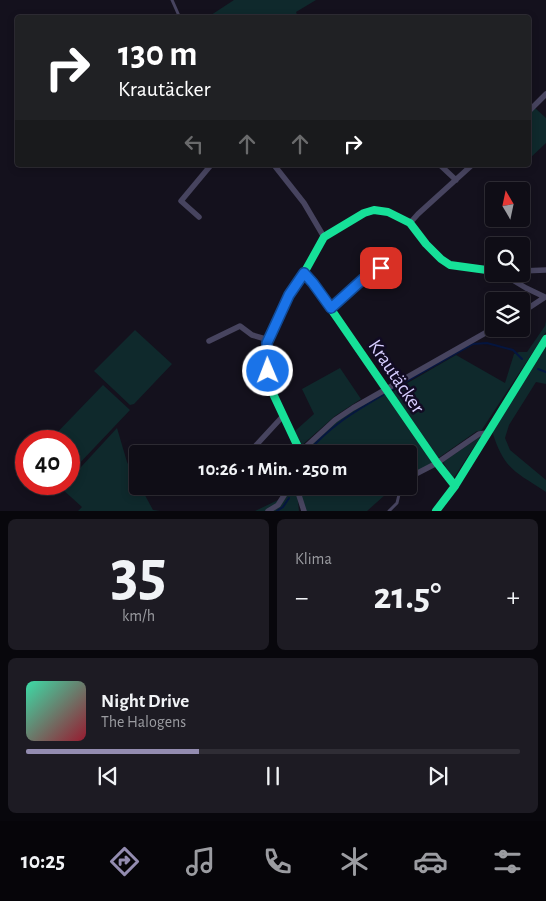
<!DOCTYPE html>
<html lang="de">
<meta charset="utf-8">
<style>
:root{--surface:#0f0d16;--page:#1d1b23;--text:#f1f3f6;--muted:#9b9ca1;--line:#2f2d35;--accent:#938cb0}
body{margin:0;font-family:"Alegreya Sans",sans-serif;background:var(--page);color:var(--text);height:100vh;display:flex;flex-direction:column;font-size:19px;white-space:nowrap}
*{box-sizing:border-box;margin:0}
p{font-size:16px;color:var(--muted)}
.icon{flex:none;width:28px;height:28px;fill:none;stroke:currentColor;stroke-width:2;stroke-linecap:round;stroke-linejoin:round}
.map{position:relative;height:511px;overflow:hidden}
.sheet{display:flex;flex-direction:column;gap:8px;padding:8px;background:#08070c;flex:1}
.sheet>*{flex:none}
.hud{position:absolute;left:15px;top:15px;width:516px;height:152px;border-radius:5px;box-shadow:0 2px 8px #0003,0 0 0 1px var(--line);background:#202124;color:#fff;overflow:hidden}
.needle{width:32px;rotate:351deg}
.fabs{position:absolute;left:485px;top:182px;display:grid;gap:10px}
.fabs a{display:grid;place-items:center;width:45px;height:45px;border-radius:5px;background:var(--surface);box-shadow:0 2px 8px #0003,0 0 0 1px var(--line);font-size:25px}
.speed{position:absolute;left:15px;top:430px;display:flex;gap:10px;font-size:25px;font-weight:700;text-align:center}
.speed>*{display:grid;place-content:center;width:65px;height:65px;border-radius:50%;background:var(--surface);box-shadow:0 2px 8px #0003,0 0 0 1px var(--line);line-height:1}
.speed .limit{border:8px solid #d22;background:#fff;color:#111}
.pin{position:absolute;display:grid;place-items:center;width:42px;height:42px;color:#fff;margin:-21px;border-radius:10px;box-shadow:0 2px 8px #0006}
.me{position:absolute;width:55px;margin:-28px;rotate:359deg;stroke-linejoin:round;filter:drop-shadow(0 0 4px #0008)}
.turn{display:flex;align-items:center;gap:18px;height:105px;padding:0 20px;font-size:22px}
.turn .icon{width:65px;height:65px;stroke-width:2.5}
.turn b{display:block;font-size:35px;line-height:42px}
.lanes{display:flex;align-items:center;height:48px;padding:0 20px;background:#0003;justify-content:center;gap:25px;direction:ltr}
.lanes .off{opacity:.35}
.big{font-size:38px;font-weight:700;line-height:1.1}
.sheet .widget{flex:1;display:flex;flex-direction:column;justify-content:center;gap:8px;min-width:0;padding:0 18px;border-radius:8px;background:var(--page)}
.sheet .dial{align-items:center;gap:0}
.dial b{font-size:65px;line-height:1}
.song{display:flex;align-items:center;gap:15px}
.cover{width:60px;height:60px;border-radius:8px;background:linear-gradient(135deg,hsl(160 70% 55%),hsl(350 70% 35%))}
.played{height:5px;border-radius:2px;background:linear-gradient(90deg,var(--accent) 35%,var(--line) 35%)}
.keys{display:flex;justify-content:space-around;direction:ltr}
.heat{display:flex;justify-content:space-between;align-items:center;font-size:28px;direction:ltr}
.sheet .tiles{flex:1;display:grid;gap:8px;grid-template-columns:1fr 1fr}
.widget:last-child{grid-column:span 2}
.trip{position:absolute;left:129px;top:445px;width:288px;height:50px;border-radius:5px;background:var(--surface);box-shadow:0 2px 8px #0003,0 0 0 1px var(--line);font-weight:700;line-height:50px;text-align:center}
.tab-bar{display:flex;height:80px;justify-content:space-around;align-items:center;background:#060509;color:var(--muted)}
.tab-bar .icon{width:35px;height:35px}
.tab-bar .current{color:var(--accent)}
.tab-bar b{font-size:22px;color:var(--text)}
.map>svg:first-child{display:block}
.green{fill:#0f292c}
.lines{fill:none;stroke-linecap:round;stroke-linejoin:round}
.stream{stroke:#051640;stroke-width:2}
.lane{stroke:#47445f;stroke-width:3}
.street{stroke:#47445f;stroke-width:5.5}
.fast{stroke:#16e098;stroke-width:8}
.route-casing{stroke:#114b97;stroke-width:12}
.route{stroke:#1a73e8;stroke-width:9}
.labels{text-anchor:middle;stroke-width:5;stroke-linejoin:round;paint-order:stroke}
.street-label{font-size:20px;fill:#d7ceff;stroke:#110b23}
</style>
<div class="map">
<svg width="546" height="511" viewBox="0 0 546 511">
<rect width="100%" height="100%" fill="#14111d"/>
<path class="green" d="M234 0H316L296 12 298 17H208Z
M535 108 546 118V143L529 159V114Z
M546 321V332L481 431H477L437 459 392 392 456 355 505 383 514 354 519 352H527L545 326Z
M135 330 172 364 134 404 130 405 94 371Z
M546 347V384L536 382 509 425 505 438 510 450 546 480V492C515 471 504 470 492 431Z
M340 368 361 399 335 416 301 446 295 431 314 414 302 389Z
M103 385 130 410 76 467 69 460V441H49Z
M383 392 387 395 432 463 408 477V454H303L327 427Z
M117 428 127 462 137 482 138 486H140L153 510 160 511H78L82 507 61 488 65 484H69V480Z
M481 436 453 479 443 462Z
M297 486H395L367 511H306Z
M297 491 299 511H255Z"/>
<g class="lines">
<path class="stream" d="M538 369 546 372
M391 390 473 344 487 343 513 350 522 359
M306 454C330 426 352 413 383 395
M277 511 283 507 289 498"/>
<path class="lane" d="M172 0 180 18
M389 511 397 503 401 486"/>
<path class="street" d="M529 111 546 94
M274 165 304 203 324 237
M440 165 456 180
M199 217 181 201 211 165
M410 223 418 214 472 165
M521 271 546 270
M503 274 526 288 545 297 521 313
M331 308 363 279 381 268
M209 341 240 326 252 335 269 340
M248 454 283 416
M298 454 335 420 353 408 494 328
M408 478 437 463 479 434 487 433
M296 486 304 511
M268 511 278 505 290 486"/>
<path class="fast" d="M304 273 313 283 437 463 455 486
M298 454V447L268 383 267 343 289 295 304 273 324 237 364 213 374 210 388 212 410 223 426 244 441 259 450 265 494 271
M436 511 455 486 546 339"/>
</g>
<g class="lines">
<g class="route-casing">
<path id="route" d="M268 371 267 343 289 295 304 273 313 283 331 308 363 279 381 268"/>
</g>
<use href="#route" class="route"/>
</g>
<g class="labels">
<g class="street-label">
<text transform="translate(397 376) rotate(56)" y="7">Krautäcker</text>
</g>
</g>
</svg>
<div class="fabs">
<a><svg class="needle" viewBox="-14 -14 28 28"><path d="M0-13l5 13h-10z" fill="#e53935"/><path d="M0 13l5-13h-10z" fill="#9b9ca1"/></svg></a>
<a><svg class="icon" aria-label="search" viewBox="0 0 24 24"><circle cx="10" cy="10" r="6"/><path d="M15 15l6 6"/></svg></a>
<a><svg class="icon" aria-label="layers" viewBox="0 0 24 24"><path d="M12 4l9 5-9 5-9-5zM3 14l9 5 9-5"/></svg></a>
</div>
<div class="speed"><div class="limit">40</div></div>
<div class="pin" style="left:381px;top:268px;background:#d93025"><svg class="icon" aria-label="arrive" viewBox="0 0 24 24"><path d="M6 21V4h12l-3 4 3 4H6"/></svg></div>
<svg class="me" style="left:268px;top:371px" viewBox="-20 -20 40 40"><circle r="17" fill="#1a73e8" stroke="#fff" stroke-width="3"/><path d="M0-11L8 9 0 5-8 9z" fill="#fff"/></svg>
<div class="trip">10:26 · 1 Min. · 250 m</div>
<div class="hud">
<div class="turn"><svg class="icon" aria-label="right" viewBox="0 0 24 24"><path d="M7 20v-9h11M14 6l5 5-5 5"/></svg><div><b>130 m</b>Krautäcker</div></div>
<div class="lanes"><svg class="icon off" aria-label="left" viewBox="0 0 24 24"><path d="M17 20v-9H6M10 6l-5 5 5 5"/></svg><svg class="icon off" aria-label="ahead" viewBox="0 0 24 24"><path d="M12 20V5M6 11l6-6 6 6"/></svg><svg class="icon off" aria-label="ahead" viewBox="0 0 24 24"><path d="M12 20V5M6 11l6-6 6 6"/></svg><svg class="icon" aria-label="right" viewBox="0 0 24 24"><path d="M7 20v-9h11M14 6l5 5-5 5"/></svg></div>
</div>
</div>
<section class="sheet">
<div class="tiles">
<div class="widget dial"><b>35</b><p>km/h</p></div>
<div class="widget"><p>Klima</p>
<div class="heat"><a>−</a><b class="big">21.5°</b><a>+</a></div>
</div>
<div class="widget">
<div class="song"><i class="cover"></i><div><b>Night Drive</b><p>The Halogens</p></div></div>
<div class="played"></div>
<div class="keys"><svg class="icon" aria-label="previous" viewBox="0 0 24 24"><path d="M18 5L8 12l10 7zM5 5v14"/></svg><svg class="icon" aria-label="pause" viewBox="0 0 24 24"><path d="M8 5v14M16 5v14"/></svg><svg class="icon" aria-label="next" viewBox="0 0 24 24"><path d="M6 5l10 7-10 7zM19 5v14"/></svg></div>
</div>
</div>
</section>
<nav class="tab-bar">
<b>10:25</b>
<svg class="icon current" aria-label="directions" viewBox="0 0 24 24"><path d="M12 3l9 9-9 9-9-9zM9 14v-3h6M13 9l2 2-2 2"/></svg>
<svg class="icon" aria-label="music" viewBox="0 0 24 24"><path d="M9 18V5l10-2v13"/><circle cx="6" cy="18" r="3"/><circle cx="16" cy="16" r="3"/></svg>
<svg class="icon" aria-label="phone" viewBox="0 0 24 24"><path d="M5 4h4l2 5-3 2q2 4 5 5l2-3 5 2v4C11 20 4 13 5 4z"/></svg>
<svg class="icon" aria-label="climate" viewBox="0 0 24 24"><path d="M12 3v18M4 7l16 10M4 17L20 7"/></svg>
<svg class="icon" aria-label="car" viewBox="0 0 24 24"><path d="M5 17H2v-5l4-1 3-4h7l3 4 3 1v5h-3M9 17h6M6 11h13"/><circle cx="7" cy="17" r="2"/><circle cx="17" cy="17" r="2"/></svg>
<svg class="icon" aria-label="filters" viewBox="0 0 24 24"><path d="M4 7h16M4 17h16"/><circle cx="9" cy="7" r="2"/><circle cx="15" cy="17" r="2"/></svg>
</nav>
